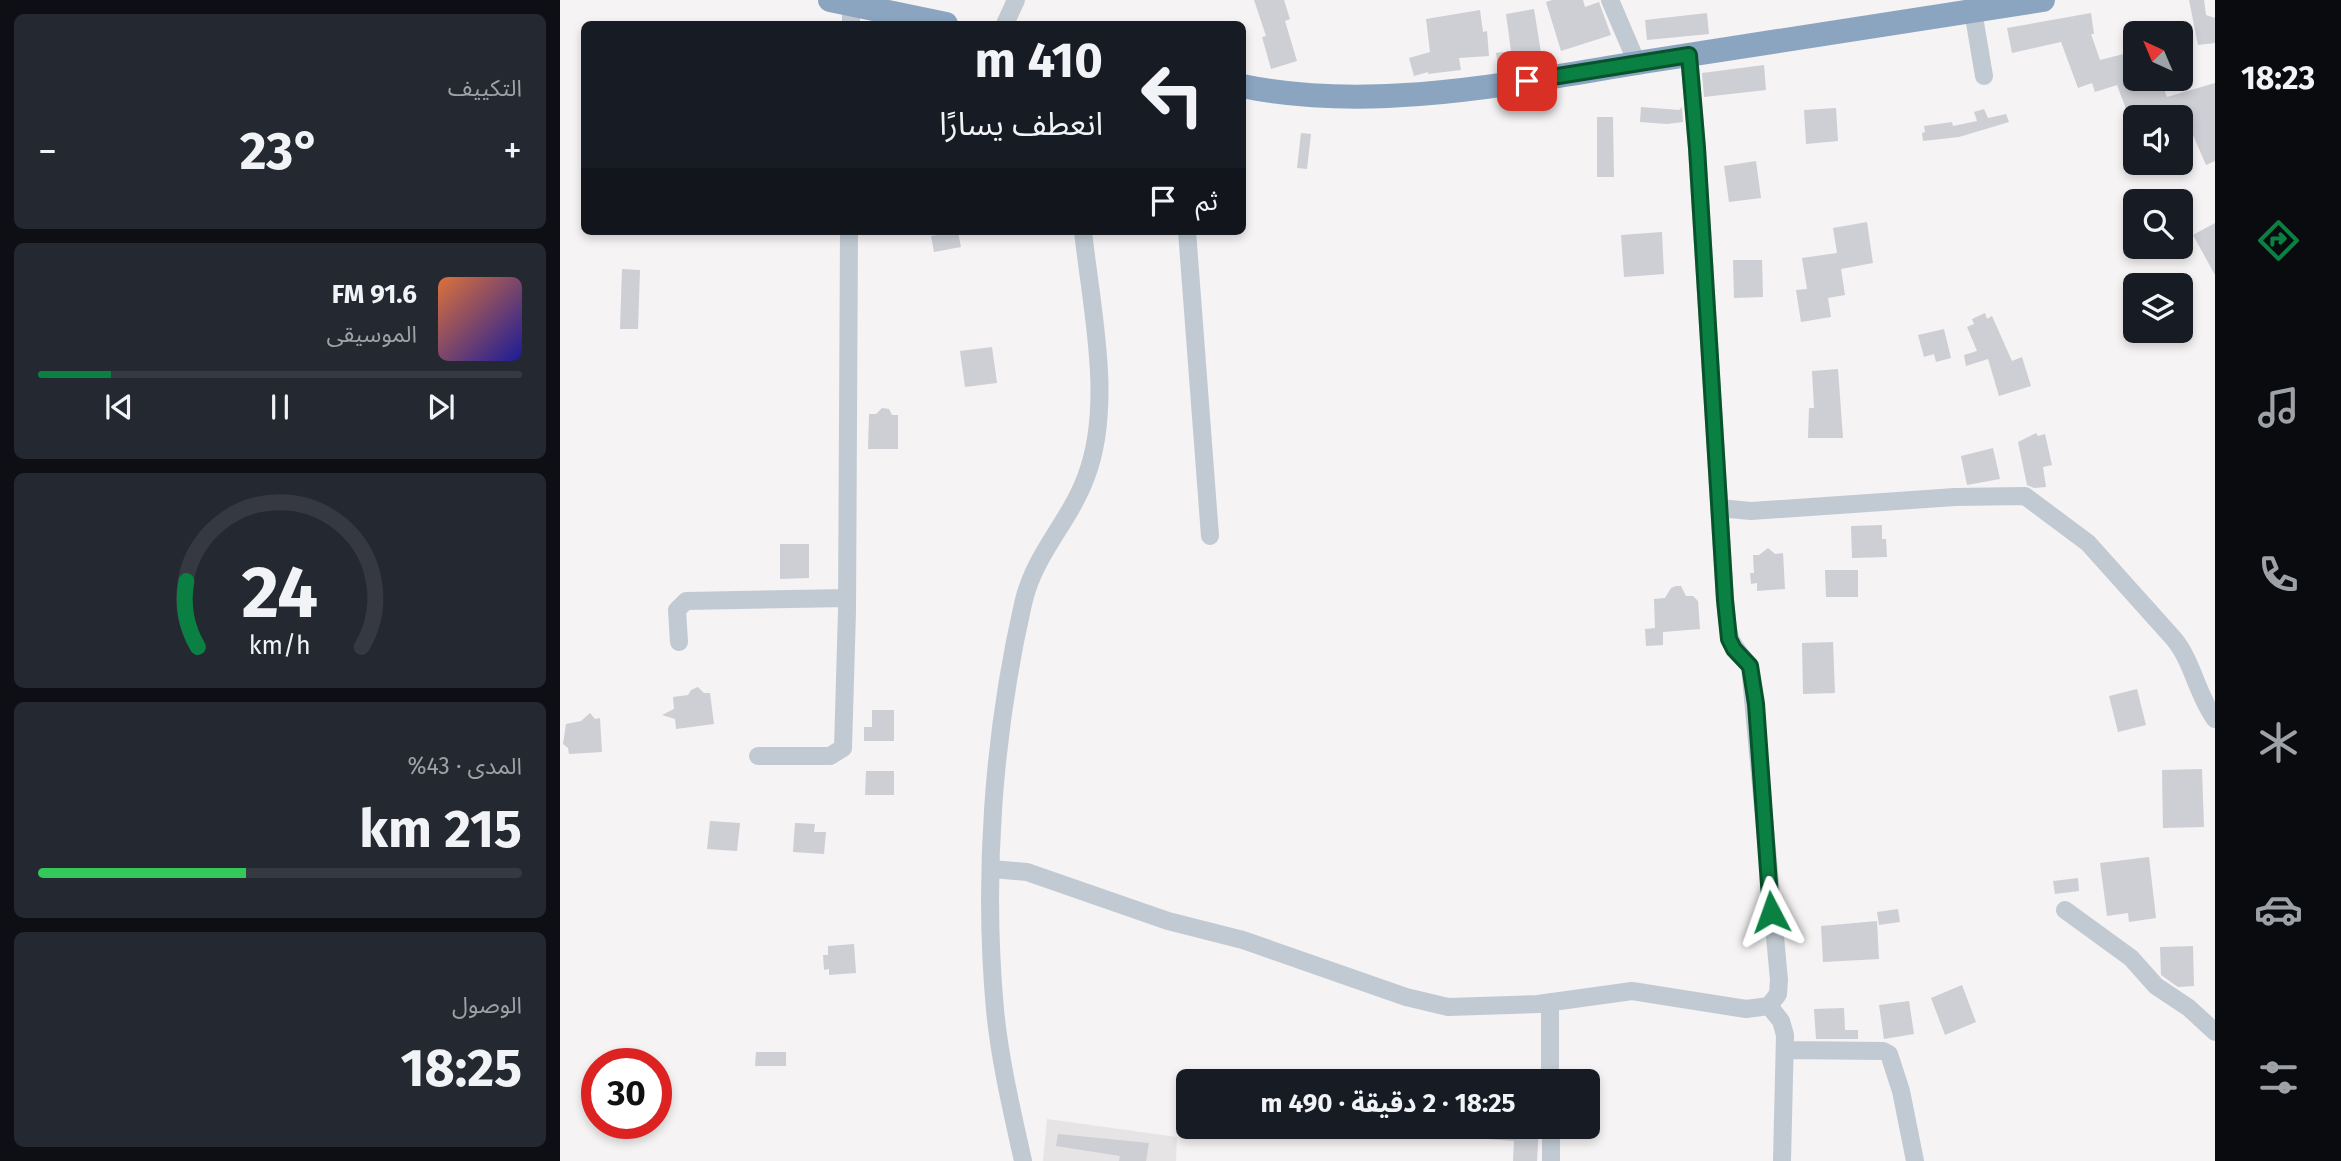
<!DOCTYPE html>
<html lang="ar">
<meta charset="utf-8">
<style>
:root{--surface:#171b24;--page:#242831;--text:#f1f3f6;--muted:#9ea1a6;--line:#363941;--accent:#0b8043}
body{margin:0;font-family:"Fira Sans","Noto Sans Arabic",sans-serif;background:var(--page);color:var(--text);direction:rtl;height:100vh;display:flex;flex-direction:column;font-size:26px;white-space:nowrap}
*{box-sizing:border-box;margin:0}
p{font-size:23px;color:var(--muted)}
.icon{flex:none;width:38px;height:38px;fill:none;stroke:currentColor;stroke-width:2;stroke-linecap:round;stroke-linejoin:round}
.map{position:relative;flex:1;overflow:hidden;direction:ltr}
.side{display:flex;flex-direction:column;gap:14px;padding:14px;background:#0d0f14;width:560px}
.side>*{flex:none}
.hud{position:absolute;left:21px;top:21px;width:665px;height:214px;border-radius:10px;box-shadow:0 4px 10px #0003;direction:rtl;background:#171b24;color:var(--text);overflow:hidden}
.needle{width:46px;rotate:316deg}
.buttons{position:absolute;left:1563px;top:21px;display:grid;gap:14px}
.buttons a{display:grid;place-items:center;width:70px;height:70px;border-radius:10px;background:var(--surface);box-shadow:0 4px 10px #0003;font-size:35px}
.speed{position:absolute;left:21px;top:1048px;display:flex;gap:14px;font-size:35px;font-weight:700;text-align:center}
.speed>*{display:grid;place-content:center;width:91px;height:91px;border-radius:50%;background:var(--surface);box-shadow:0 4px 10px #0003;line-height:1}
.speed .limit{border:10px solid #d22;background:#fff;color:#111}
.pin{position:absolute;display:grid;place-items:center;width:60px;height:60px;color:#fff;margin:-30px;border-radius:14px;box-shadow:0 4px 10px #0006}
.me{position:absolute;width:77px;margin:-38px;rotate:356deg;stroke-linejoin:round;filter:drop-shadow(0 0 5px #0008)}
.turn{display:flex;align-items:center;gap:24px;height:147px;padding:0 28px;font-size:32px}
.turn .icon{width:91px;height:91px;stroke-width:2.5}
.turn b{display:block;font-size:49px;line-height:60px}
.then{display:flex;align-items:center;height:66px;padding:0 28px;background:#0003;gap:14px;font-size:26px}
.big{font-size:52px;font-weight:700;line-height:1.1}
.side .card{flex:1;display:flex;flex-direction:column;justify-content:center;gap:10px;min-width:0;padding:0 24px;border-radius:10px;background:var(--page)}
.side .dial{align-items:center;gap:0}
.dial svg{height:182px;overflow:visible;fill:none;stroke:var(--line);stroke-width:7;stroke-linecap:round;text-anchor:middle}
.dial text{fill:var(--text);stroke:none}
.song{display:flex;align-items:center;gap:21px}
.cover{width:84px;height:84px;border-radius:10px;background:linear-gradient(135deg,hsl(20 70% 55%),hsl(240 70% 35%))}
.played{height:7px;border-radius:4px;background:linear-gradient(90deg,var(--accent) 15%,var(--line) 15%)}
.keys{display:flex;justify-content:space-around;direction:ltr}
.heat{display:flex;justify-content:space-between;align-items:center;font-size:38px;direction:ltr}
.charge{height:10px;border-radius:5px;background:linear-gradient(90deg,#34c759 43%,var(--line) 0)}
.trip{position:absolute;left:616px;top:1069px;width:424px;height:70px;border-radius:10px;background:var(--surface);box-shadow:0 4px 10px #0003;font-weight:700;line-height:70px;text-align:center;direction:rtl}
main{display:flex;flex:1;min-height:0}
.tabs{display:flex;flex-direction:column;width:126px;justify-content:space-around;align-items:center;background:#090b0e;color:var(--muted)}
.tabs .icon{width:49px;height:49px}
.tabs .on{color:var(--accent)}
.tabs b{font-size:32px;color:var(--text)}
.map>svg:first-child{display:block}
.education{fill:#e6e4e5}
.building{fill:#cdcfd5}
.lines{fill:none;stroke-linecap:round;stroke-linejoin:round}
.minor{stroke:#c1cad2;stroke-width:18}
.highway{stroke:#8ba5c1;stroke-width:24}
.route-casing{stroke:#07532c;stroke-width:18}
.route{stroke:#0b8043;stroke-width:12}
</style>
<main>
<nav class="tabs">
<b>18:23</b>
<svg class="icon on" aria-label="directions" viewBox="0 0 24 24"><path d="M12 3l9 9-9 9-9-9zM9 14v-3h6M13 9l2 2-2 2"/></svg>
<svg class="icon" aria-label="music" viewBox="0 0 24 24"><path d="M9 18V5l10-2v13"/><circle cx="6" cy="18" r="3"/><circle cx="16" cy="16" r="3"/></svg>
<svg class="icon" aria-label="phone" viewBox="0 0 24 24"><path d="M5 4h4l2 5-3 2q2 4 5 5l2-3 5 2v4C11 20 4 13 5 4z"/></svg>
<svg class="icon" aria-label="climate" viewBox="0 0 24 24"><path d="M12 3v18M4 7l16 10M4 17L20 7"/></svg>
<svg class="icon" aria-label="car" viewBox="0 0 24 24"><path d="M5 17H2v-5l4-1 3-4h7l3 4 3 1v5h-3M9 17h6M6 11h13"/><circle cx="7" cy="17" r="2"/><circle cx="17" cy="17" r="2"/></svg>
<svg class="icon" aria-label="filters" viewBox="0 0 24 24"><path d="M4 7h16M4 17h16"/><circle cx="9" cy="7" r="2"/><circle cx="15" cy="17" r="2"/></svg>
</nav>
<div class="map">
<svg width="1655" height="1161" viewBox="0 0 1655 1161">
<rect width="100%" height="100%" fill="#f5f3f3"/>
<path class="education" d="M487 1119 617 1137 616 1161H483Z"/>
<path class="building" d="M694 0H724L730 19 725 21 737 61 711 69 702 37 706 36Z
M992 0H1023L1025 7 1039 2 1051 35 1001 51 986 2Z
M1629 0H1644L1646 15 1655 18V43L1638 45Z
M974 9 982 59 938 66 936 53 951 51 946 14Z
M920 10 923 32 927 31 929 56 899 58 901 70 868 74V72L854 76 849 58 870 52 866 19Z
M1147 13 1149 34 1087 40 1085 20Z
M1531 13 1534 34H1531L1540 60 1575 51V79H1600L1607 97 1655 83V161L1646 165 1629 126 1620 128V117H1569L1557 85 1535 92 1532 83 1518 88 1501 42 1452 53 1447 28Z
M1204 65 1206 90 1144 97 1142 73Z
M1081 107 1119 110 1122 107 1123 122 1107 124 1080 122Z
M1276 108 1278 141 1246 144 1244 110Z
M1424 109 1428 118 1446 114 1449 122 1399 137 1363 141 1362 133 1365 132 1364 126 1392 122 1393 126 1417 121 1414 112Z
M1037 117H1053L1054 177H1037Z
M741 133 751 134 747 169 737 168Z
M1196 161 1201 198 1169 202 1164 166Z
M1307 222 1313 263 1281 269 1285 295 1268 298 1271 317 1241 322 1236 290 1247 289 1242 258 1277 253 1273 228Z
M1655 223V275L1633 235Z
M398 232 401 247 374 252 371 236Z
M1102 232 1104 274 1064 277 1061 235Z
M1173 260H1202L1203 297 1174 298Z
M62 269 80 270 78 329H60Z
M1425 313 1427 319 1432 316 1452 361 1462 357 1471 386 1439 396 1428 359 1406 366 1404 355 1417 351 1407 327 1414 324 1412 319Z
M1384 329 1391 358 1376 362 1374 354 1364 357 1358 335Z
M432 347 437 383 405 387 400 351Z
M1278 369 1283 438H1248L1249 408H1254L1252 371Z
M322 408 329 409 332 415H338V449H308L309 414H316Z
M1476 433 1478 436 1485 434 1492 465 1483 467 1486 487 1474 488 1467 485 1458 442Z
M1433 448 1440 479 1407 485 1401 456Z
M1322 525V539H1326L1327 557 1292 558 1291 526Z
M220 544H249V578L220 579Z
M1208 548 1215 554 1223 553 1225 589 1197 591V583L1191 584 1190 573H1194L1193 555H1199Z
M1265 570H1298V597H1266Z
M1116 586H1121L1126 596H1133L1138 601 1140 629 1103 632V645L1086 646 1085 629 1095 628 1094 599 1105 598 1111 588Z
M1273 642 1275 693 1243 694 1242 643Z
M138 687 144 693H150L154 724 116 729 115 719 102 715 114 709 113 697 128 695 131 690Z
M1577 689 1586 725 1558 732 1549 696Z
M312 710H334V741H304V727H312Z
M30 713 35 719 40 718 42 752 9 754 8 748 3 744 6 724 21 721Z
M1642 769 1644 827 1603 828 1602 770Z
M306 771H334V795H305Z
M150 821 180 823 177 851 147 849Z
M235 823 255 824 254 832H266L264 854 233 852Z
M1589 857 1596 918 1569 922 1568 913 1547 916 1540 863Z
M1518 878 1519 891 1495 894 1493 881Z
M1338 909 1340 922 1319 925 1317 912Z
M1317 921 1319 959 1263 962 1261 926Z
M294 944 296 973 269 975V969L264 970 263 955H268V946Z
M1633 946 1634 986 1618 987 1601 975 1600 947Z
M1402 985 1416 1022 1385 1035 1371 998Z
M1349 1001 1354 1034 1324 1039 1319 1005Z
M1284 1008 1285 1030H1298V1039H1256L1254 1009Z
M196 1052H226V1066H195Z
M928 1127H979L977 1161H953L954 1141 927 1139Z
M498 1134 589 1143 586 1161H559L560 1156 496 1146Z"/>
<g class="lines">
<path class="minor" d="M291 0V24
M1050 0 1077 63
M1413 11 1424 76
M445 24 456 0
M627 231 650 536
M1159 508 1191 511 1395 497 1465 496 1528 543 1614 639C1633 662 1637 695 1655 719
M119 642 117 610 126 601 287 598
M198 756H270L283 748 287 611 289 231
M432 869 467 872 608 921 683 940 846 997 888 1007 978 1004 1072 991 1186 1009 1209 1006 1218 994 1219 980 1190 666C1165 637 1169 637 1165 600L1137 148 1129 55
M1505 910 1571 958 1596 986 1629 1008 1655 1032
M990 1002V1082
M1209 1006 1221 1021 1225 1035 1222 1161
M1227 1050 1323 1051 1329 1054 1341 1091 1355 1161
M991 1127V1161
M463 1161C452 1111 440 1061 435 1010 423 877 433 735 463 604 474 554 509 523 526 477 554 404 531 307 523 231"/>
<path class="highway" d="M270 0 386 24
M682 86C814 113 953 83 1083 62 1217 42 1350 21 1483 0"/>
</g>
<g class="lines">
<g class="route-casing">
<path id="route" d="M967 81 1129 55 1137 148 1165 600 1169 639 1174 649 1190 666 1196 704 1211 912"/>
</g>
<use href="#route" class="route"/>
</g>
</svg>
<div class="buttons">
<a><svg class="needle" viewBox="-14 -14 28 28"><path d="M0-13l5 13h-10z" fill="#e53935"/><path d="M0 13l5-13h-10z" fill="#9ea1a6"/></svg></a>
<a><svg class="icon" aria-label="sound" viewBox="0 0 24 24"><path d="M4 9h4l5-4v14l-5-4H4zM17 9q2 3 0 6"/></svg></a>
<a><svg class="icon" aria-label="search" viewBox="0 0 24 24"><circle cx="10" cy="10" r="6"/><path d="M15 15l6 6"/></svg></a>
<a><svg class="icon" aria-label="layers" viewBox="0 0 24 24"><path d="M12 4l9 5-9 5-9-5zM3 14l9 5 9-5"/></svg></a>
</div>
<div class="speed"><div class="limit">30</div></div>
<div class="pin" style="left:967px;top:81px;background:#d93025"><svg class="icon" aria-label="arrive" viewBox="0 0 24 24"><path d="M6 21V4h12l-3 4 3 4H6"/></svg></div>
<svg class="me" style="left:1211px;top:912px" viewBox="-20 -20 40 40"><path d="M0-17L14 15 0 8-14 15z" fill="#0b8043" stroke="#fff" stroke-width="4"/></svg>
<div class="trip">18:25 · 2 دقيقة · 490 m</div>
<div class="hud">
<div class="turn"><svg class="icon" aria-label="left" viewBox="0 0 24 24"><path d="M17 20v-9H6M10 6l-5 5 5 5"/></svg><div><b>410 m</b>انعطف يسارًا</div></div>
<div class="then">ثم<svg class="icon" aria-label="arrive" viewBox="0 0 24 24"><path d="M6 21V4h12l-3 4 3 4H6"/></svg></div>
</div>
</div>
<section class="side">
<div class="card"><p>التكييف</p>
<div class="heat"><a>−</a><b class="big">23°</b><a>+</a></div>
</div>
<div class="card">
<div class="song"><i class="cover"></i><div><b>91.6 FM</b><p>الموسيقى</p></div></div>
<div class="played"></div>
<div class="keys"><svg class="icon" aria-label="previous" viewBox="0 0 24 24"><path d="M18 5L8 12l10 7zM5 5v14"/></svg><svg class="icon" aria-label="pause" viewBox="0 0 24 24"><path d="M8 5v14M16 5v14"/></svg><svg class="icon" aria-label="next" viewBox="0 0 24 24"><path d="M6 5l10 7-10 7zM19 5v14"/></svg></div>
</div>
<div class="card dial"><svg viewBox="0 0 100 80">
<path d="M14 69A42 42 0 1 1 86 69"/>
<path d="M14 69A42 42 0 0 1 9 40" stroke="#0b8043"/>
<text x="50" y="56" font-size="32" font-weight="700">24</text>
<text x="50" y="72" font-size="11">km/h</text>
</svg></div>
<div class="card"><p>المدى · 43%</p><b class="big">215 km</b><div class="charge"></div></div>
<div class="card"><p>الوصول</p><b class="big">18:25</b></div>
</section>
</main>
